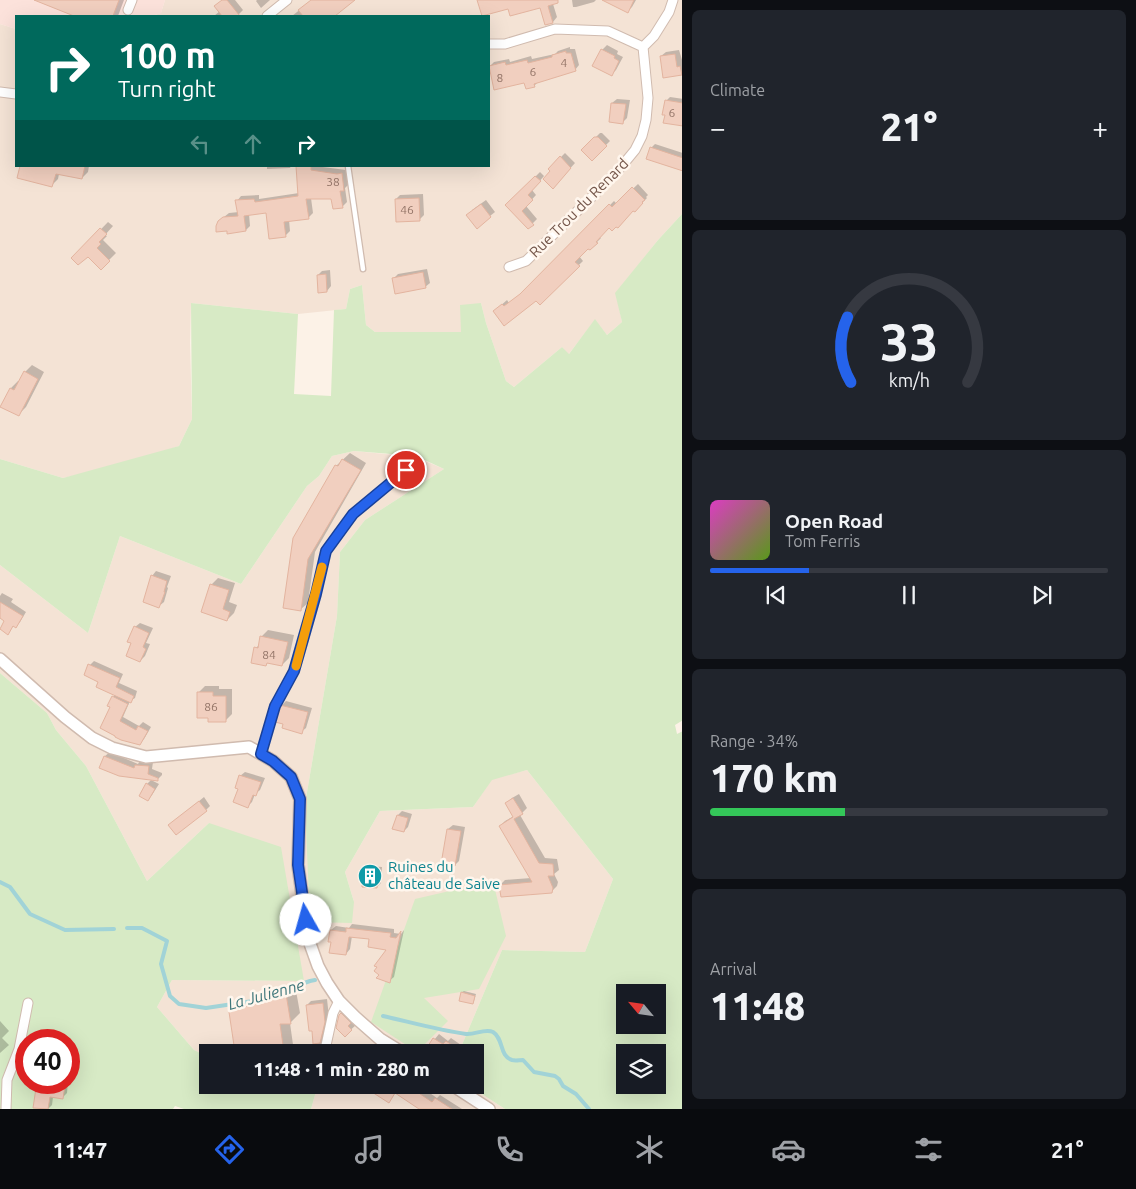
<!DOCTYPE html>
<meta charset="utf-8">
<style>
:root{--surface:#171b24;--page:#20242c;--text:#f1f3f6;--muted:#9ea1a6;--line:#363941;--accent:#2563eb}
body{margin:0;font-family:Ubuntu,sans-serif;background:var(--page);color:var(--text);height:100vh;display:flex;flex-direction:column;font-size:19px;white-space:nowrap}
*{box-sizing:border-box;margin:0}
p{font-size:16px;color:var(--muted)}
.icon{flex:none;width:28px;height:28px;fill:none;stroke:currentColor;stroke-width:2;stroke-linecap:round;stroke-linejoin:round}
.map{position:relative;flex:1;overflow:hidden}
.drawer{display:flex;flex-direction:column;gap:10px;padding:10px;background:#0d0f14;width:454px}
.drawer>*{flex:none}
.banner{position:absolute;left:15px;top:15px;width:475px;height:152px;border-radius:0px;box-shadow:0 5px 20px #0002;background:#00695c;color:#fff;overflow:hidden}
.needle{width:32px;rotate:299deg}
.fabs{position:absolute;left:616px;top:984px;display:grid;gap:10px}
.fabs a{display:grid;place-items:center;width:50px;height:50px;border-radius:0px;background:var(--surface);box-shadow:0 5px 20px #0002;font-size:25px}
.speed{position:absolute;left:15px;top:1029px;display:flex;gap:10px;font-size:25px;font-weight:700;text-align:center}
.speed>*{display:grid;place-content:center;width:65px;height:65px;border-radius:50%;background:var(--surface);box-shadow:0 5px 20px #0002;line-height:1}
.speed .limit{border:8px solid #d22;background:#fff;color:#111}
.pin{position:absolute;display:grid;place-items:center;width:42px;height:42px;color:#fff;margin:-21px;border:2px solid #fff;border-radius:50%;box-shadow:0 1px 5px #0007}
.me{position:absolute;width:55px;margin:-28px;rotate:353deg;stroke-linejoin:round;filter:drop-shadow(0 0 4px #0008)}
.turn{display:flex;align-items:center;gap:18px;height:105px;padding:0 20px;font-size:22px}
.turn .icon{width:65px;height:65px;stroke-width:2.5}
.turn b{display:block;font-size:35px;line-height:42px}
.lanes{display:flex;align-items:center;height:48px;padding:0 20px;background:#0003;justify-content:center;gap:25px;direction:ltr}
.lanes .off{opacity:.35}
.big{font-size:38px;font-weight:800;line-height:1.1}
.drawer .tile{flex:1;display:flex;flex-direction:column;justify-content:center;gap:8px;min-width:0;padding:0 18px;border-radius:8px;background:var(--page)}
.drawer .dial{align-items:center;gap:0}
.dial svg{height:130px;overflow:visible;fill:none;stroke:var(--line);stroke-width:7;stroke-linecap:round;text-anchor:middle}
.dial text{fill:var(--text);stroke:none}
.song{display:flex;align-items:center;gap:15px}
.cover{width:60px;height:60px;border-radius:8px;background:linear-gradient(135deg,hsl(310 70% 55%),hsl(90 70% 35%))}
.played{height:5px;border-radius:2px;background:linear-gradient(90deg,var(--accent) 25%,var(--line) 25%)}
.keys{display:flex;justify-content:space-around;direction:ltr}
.heat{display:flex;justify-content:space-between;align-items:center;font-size:28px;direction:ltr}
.charge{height:8px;border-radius:4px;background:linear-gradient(90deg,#34c759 34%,var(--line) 0)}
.trip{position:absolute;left:199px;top:1044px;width:285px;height:50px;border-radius:0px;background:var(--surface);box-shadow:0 5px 20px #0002;font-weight:800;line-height:50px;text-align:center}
.tabs{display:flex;height:80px;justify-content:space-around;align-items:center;background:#090b0e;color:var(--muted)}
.tabs .icon{width:35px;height:35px}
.tabs .active{color:var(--accent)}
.tabs b{font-size:22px;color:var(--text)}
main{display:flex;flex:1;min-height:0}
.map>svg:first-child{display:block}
.residential{fill:#f4e3d5}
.commercial{fill:#fce2db}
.green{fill:#d7eac5;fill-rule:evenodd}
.shadow{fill:#0003}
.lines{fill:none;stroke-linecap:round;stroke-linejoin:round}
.stream{stroke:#a1d3d7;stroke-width:4}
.building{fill:#f1cfbf;stroke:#e3b49f}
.service-casing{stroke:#d0bbaf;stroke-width:7}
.minor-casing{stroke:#d0bbaf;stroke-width:11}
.tertiary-casing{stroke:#d0bbaf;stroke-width:14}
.service{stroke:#fff;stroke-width:4.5}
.minor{stroke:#fff;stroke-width:9}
.tertiary{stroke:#fff;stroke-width:11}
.route-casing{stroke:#184099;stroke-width:12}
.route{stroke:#2563eb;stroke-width:9}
.slow{stroke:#f59e0b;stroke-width:9}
.labels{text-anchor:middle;stroke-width:5;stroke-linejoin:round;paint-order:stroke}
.number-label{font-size:12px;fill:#947568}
.street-label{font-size:15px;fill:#75574b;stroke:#fff6ed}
.culture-label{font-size:15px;fill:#0d838f;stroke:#fff6ed;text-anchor:start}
.water-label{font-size:16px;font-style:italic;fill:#3f767a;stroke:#fff6ed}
</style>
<main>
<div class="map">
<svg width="683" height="1109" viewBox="0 0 683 1109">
<rect width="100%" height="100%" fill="#fcf2e7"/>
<path class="residential" d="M165 0H682V214L658 240 616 293 622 322 607 335 595 320 568 355 562 347 514 387 506 381 486 323 481 303 462 332H375L366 325 362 285 350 289 346 309 298 314 191 303 190 343 192 419 179 446 131 463 63 478 0 459V24L16 29V166H489V16H152L161 13Z
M354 451 416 457 444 469 365 520 340 552 337 616 305 804 354 902 345 872 380 811 473 807 492 779 527 770 613 879 585 952 502 950 459 1052H208L207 1056 194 1050 157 1007 172 980 304 981 209 823 147 881 86 766 56 730 47 713 0 673V565L88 633 120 536 241 584 307 486 319 476 332 456Z
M296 1085H468L505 1109H311L317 1088Z"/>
<path class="commercial" d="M0 0H165L161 13 152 16H16V29L0 24Z"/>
<path class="green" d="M682 214 683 720 675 725 677 734 683 731 682 1109H505L468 1085H475V1052H459L502 950 585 952 613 879 527 770 492 780 473 807 380 811 345 872 354 902 352 923 310 922 305 804 337 616 340 552 365 520 444 469 416 456 354 451 332 456 319 476 307 486 241 584 120 536 88 633 0 565V459L63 478 179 446 192 419 191 303 298 314 294 394 331 396 334 310 346 309 350 289 362 285 366 325 375 332H461L460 305 481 303 486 323 506 381 514 387 562 347 569 354 595 319 607 335 622 322 615 293 658 240ZM625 992H658V1025H625ZM625 1052H658V1085H625Z
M0 673 47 713 56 730 86 766 147 881 209 823 281 847 304 981 172 980 157 1007 194 1050 207 1056 208 1085H296L317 1088 311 1109H184L175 1106 173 1109H0ZM26 1040H69V1082H26Z
M493 881 506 936 479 989 424 998 448 1021 417 1052 371 1022 415 899Z"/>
<path class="shadow" d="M48 0H124L118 16H78L47 4Z
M223 0H235L243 10 237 16H214L220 11Z
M257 0H270L261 8 256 1Z
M312 0H353L333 16H292Z
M479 0H558L553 4 557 17 553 22 546 24 540 7H509Z
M572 0H596L594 2 576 7H573Z
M611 0H636L632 7 628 11Z
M607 45 618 51 617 54 623 57 616 70 611 75 602 50Z
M570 47V49H575L579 65 575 70 539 81 534 86 525 81 489 67 494 62 509 59 510 62 531 56 532 59 555 54 558 51Z
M679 50 683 63V73L681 74 661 56 666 52Z
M670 97 683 99V125L666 101Z
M617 99 630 100 627 118 623 122 612 103Z
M600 133H602L610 141 592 159 583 150Z
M655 144 683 153V170L651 148Z
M565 153 575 163 557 183 552 171 549 169Z
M21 166H89L88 172 82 178 59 174 58 179 52 185Z
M267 166H291L290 168 267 169Z
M297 166H315L346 170 348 185 345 188 347 202 343 206 332 198H311L313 213 308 218 289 220 290 231 286 235 267 211 249 214 250 226 246 230 224 217 229 213 239 212 237 201 241 196 259 195V199L299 193Z
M540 172 544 176 532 190 536 195 526 206 537 219 528 228 507 205Z
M638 184 648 195 646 197 647 198 635 210 634 209 609 226 599 237 601 238 590 249 588 247 579 256 583 261 540 303 536 299 499 307 507 300 509 303 526 290 614 201 617 204Z
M423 194 424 215 419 220 396 199 400 195Z
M486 200 495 212 490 216 472 210Z
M108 222 113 226 105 235 107 236 103 240 116 253 101 268 88 256 73 258Z
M427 269 430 283 425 287 393 279 398 274Z
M330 270 331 286 327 291 318 275 322 271Z
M32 365 44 372 26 407 19 414 2 406 11 388 18 381 19 382 25 372Z
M350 453 366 463 315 552 308 603 301 609 285 607 336 466Z
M156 571 171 576 167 587 168 588 164 602 159 606 152 576Z
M218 578 235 583 229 602 237 605 234 613 227 620 211 585Z
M2 593 13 599 11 602 26 612 20 622 16 626 14 625 8 633 6 620 0 617V596Z
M140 623 153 628 146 643 150 644 145 656 140 661 133 643 135 627Z
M268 630 294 635 289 658 282 665 268 662 265 665 256 648 260 644 261 637Z
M94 661 123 674 119 683 137 691 135 698 130 701 123 717 139 726 143 722 151 727 144 739 140 743 122 739 112 706 113 697 115 695 100 681 90 665Z
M205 686H219V689H232V714L225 721 198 693Z
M286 701 312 708 306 728 301 732 281 706Z
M110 752 138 764 140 761 153 762 152 769 162 773V775L157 780 101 767 105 756Z
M245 772 265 778 260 790 255 794 252 802 248 806 240 788V776Z
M151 780 159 784 152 795 148 800 147 784Z
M519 794 527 808 520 815 545 858 557 859 559 870 554 874 558 882 557 886 551 892 500 885 505 880 531 878 500 826 505 821 514 816 506 804 512 798Z
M204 797 210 806 206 810 170 825Z
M402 811 412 814 408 827 404 831 398 815Z
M453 825 465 827 459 861 455 865 448 829Z
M368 866 382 867 381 883 377 887 364 871Z
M352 924 394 929V933L401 934 404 930 394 977 389 981V949L370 938 352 936 350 949 346 954 332 941 331 930 336 926 349 928Z
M295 985 300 1013 290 1023 294 1052H254L253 1047 231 1012 240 1003Z
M464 991 476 994 474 1001 472 1003 460 1000 462 992Z
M327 999 329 1017 325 1052H315L313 1030 307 1005 311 1001Z
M346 1010 352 1021 356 1025 345 1035 340 1016Z
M0 1021 9 1031 2 1038 9 1045 0 1053Z
M439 1034 448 1041 451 1038 461 1045 456 1052H427L431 1046 430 1045Z
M342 1046 350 1052H336Z
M42 1082H68L67 1093 62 1098 53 1097 52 1105 48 1109 34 1107 38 1089Z
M363 1085H418L437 1098 440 1095 462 1109H422L396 1092 389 1101Z"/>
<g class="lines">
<path class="stream" d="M0 882 10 887 30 914 65 930 114 929
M127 928H142L167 941 161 964 170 996 179 1004 206 1008 253 1001 310 981 315 980
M383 1016C410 1022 438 1030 466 1034 475 1035 485 1028 493 1032 504 1039 499 1056 512 1060 516 1061 519 1060 523 1060L534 1072 555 1076 559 1079 563 1086 576 1094 589 1109"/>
</g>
<path class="building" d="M34 0H119L113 16H74Z
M222 0H227L240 16H222L214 6Z
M311 0H355L335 16H303L298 10Z
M477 0H558V3L548 6 553 23 545 25 540 8 510 16 508 9 482 16Z
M602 0H634L628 13Z
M601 49 615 56 614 58 619 61 612 76 592 66Z
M566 51V53H571L576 71 534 84 535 87 526 89 524 83 494 90 489 66 505 62 506 65 527 60 528 63 552 57V55Z
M675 54 677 67 680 66 682 75 663 78 660 56Z
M665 100 683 103V126L663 123 665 115H662Z
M611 103 626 104 623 124 609 122Z
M594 137H598L607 146 592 161 581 150Z
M650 147 683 158V171L646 159Z
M560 156 571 168 553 189 543 179 550 171 548 169Z
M20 166H85L82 179 56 174 52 187 17 178Z
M296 166H311V170L337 174 342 173 344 191H340L343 208 333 209 331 199H306L309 219 284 222 286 237 269 239 266 213 244 216 246 231 227 234V231L216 232V226L218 221 223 217 238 216 235 200 254 199 255 202 298 196Z
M535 176 541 181 528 195 533 200 522 211 534 225 528 229 505 205Z
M632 187 645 200 642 202 643 203 635 212 633 211 618 228 616 227 612 231 609 228 596 242 598 243 590 250 588 249 575 262 580 266 540 305 536 301 504 326 493 311 502 304 504 306 520 294 609 204 612 207Z
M419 198 420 221 396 222 395 199Z
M481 204 491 217 477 229 466 215Z
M100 228 107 234 99 242 101 244 97 248 110 261 101 270 88 257 78 265 71 258Z
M423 272 426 288 395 294 392 278Z
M326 274 327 292 318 293 317 275Z
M24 371 38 379 19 416 0 407 10 388 14 390Z
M342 459 361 470 308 559 301 611 283 608 293 538 335 465 338 466Z
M151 575 167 581 164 592H165L159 608 143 602Z
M210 584 229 590 223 609 230 612 227 621 201 612Z
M0 602 23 616 16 628 13 626 8 635 0 629 4 621 0 618Z
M134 626 149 633 143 647 146 649 140 662 126 656 131 643 127 642Z
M260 636 288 642 282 666 267 663 266 666 251 663 254 647 258 648Z
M88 664 120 678 116 687 134 696 131 703 96 687 98 682 84 675Z
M197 692H213V696H226V722H208V718H197Z
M112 696 128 704 120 721 136 730 138 726 148 731 140 745 121 740 115 737V736L100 728 110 707 107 706Z
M280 705 308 712 302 734 282 728 283 724 275 722Z
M104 756 134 768 135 765 149 766 148 774 158 778V781L119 776 99 768Z
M239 775 261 782 256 796 253 795 248 808 233 802 238 789 235 788Z
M146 783 155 789 148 801 139 796Z
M513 798 523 814 514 819 539 863 553 864 554 876H548L553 888 552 893 501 897 499 885 532 882 499 826 513 817 505 803Z
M199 801 207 811 176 835 168 825Z
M397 815 408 818 404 832 392 829Z
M447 829 461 831 455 866 441 864Z
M363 870 378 871 377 888 362 887Z
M346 928 391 933 390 937 396 938 401 931 390 983 376 978 379 975 374 971 377 967 374 966 386 950 368 947 369 939 349 937 346 955 329 953 331 942H328L330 930 346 932Z
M461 992 475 996 473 1004 459 1001Z
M286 994 291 1024H280L284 1052H252V1049L235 1052 229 1012Z
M323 1003 325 1022 320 1043 313 1044 312 1031H309L306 1005Z
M341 1013 351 1023 348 1026 352 1030 345 1037 336 1028 339 1015Z
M433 1038 443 1044 446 1041 462 1052H426L430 1047 428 1046Z
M41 1082 65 1085 63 1099 50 1097 48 1109 33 1108 36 1088 40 1089Z
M361 1085H407L432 1102 435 1098 452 1109H419L395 1093 389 1103Z"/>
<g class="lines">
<g class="service-casing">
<path id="service" d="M348 166 363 269
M261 752 275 706 294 671 315 594 326 551 353 514 406 470"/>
</g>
<g class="minor-casing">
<path id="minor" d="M128 10 132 0
M267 16 287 0
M489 44H505L555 29 608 31 643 47
M0 92 16 94
M509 267 526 261 599 190 621 167 635 150 642 136 646 120 648 98 643 47 654 36 669 12 673 0
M325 1050 333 1013 339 1001
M6 1109 7 1080 19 1049 28 1003"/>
</g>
<g class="tertiary-casing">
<path id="tertiary" d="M0 659 65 717 92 738 112 748 146 757 249 747 273 761 291 777 300 799 298 865 308 938 318 966 327 983 339 1001 355 1017 380 1039 401 1052
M452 1085 489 1109"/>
</g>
<use href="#service" class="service"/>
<use href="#minor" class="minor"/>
<use href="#tertiary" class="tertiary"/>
</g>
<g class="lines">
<g class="route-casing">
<path id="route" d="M306 920 298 865 300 799 291 777 273 761 261 754 275 706 294 671 316 594 326 551 353 514 406 470"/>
</g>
<use href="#route" class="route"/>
<path class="slow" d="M296 666 322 567"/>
</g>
<defs>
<g id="building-disc" transform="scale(1.25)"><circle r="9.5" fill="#0f9aa8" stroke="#fff6ed"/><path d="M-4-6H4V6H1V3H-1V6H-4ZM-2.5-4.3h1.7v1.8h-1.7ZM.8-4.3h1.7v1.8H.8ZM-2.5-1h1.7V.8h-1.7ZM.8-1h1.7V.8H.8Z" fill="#fff"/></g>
</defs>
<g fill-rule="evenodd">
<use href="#building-disc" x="370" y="876"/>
</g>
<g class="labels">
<g class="number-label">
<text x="564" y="67">4</text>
<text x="533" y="76">6</text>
<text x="500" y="82">8</text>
<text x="672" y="117">6</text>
<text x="333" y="186">38</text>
<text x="407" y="214">46</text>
<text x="269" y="659">84</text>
<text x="211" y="711">86</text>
</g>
<g class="street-label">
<text transform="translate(579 208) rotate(-45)" y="5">Rue Trou du Renard</text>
</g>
<g class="culture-label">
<text x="388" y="872">Ruines du<tspan x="388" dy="17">château de Saive</tspan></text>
</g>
<g class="water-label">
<text transform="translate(266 994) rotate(-15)" y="6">La Julienne</text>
</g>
</g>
</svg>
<div class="fabs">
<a><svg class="needle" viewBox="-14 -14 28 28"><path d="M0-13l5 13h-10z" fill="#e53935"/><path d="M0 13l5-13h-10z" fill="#9ea1a6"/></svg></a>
<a><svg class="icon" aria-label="layers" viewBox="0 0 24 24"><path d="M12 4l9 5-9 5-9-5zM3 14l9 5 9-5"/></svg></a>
</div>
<div class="speed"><div class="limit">40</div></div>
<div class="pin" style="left:406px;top:470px;background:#d93025"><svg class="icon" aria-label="arrive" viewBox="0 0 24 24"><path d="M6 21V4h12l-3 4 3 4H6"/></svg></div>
<svg class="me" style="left:306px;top:920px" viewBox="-20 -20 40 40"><circle r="19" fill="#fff"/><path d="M0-13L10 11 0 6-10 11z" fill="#2563eb"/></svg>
<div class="trip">11:48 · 1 min · 280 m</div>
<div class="banner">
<div class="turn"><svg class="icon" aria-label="right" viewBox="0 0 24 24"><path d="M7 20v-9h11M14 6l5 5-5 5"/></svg><div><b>100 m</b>Turn right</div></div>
<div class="lanes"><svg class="icon off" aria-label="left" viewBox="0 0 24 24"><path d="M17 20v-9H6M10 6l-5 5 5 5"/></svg><svg class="icon off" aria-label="ahead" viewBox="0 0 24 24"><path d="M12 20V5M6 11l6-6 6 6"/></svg><svg class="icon" aria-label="right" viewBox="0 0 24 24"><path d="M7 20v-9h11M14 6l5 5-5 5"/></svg></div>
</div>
</div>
<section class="drawer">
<div class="tile"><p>Climate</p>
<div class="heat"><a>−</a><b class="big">21°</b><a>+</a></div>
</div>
<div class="tile dial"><svg viewBox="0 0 100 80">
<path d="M14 69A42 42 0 1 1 86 69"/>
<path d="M14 69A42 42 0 0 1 12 29" stroke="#2563eb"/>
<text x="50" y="56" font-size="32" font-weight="700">33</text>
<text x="50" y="72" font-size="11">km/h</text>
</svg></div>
<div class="tile">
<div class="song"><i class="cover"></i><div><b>Open Road</b><p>Tom Ferris</p></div></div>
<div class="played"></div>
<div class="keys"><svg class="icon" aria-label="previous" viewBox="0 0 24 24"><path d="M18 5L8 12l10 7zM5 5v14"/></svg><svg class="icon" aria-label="pause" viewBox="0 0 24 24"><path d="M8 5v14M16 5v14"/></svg><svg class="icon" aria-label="next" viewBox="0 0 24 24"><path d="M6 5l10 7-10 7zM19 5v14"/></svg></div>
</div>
<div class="tile"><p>Range · 34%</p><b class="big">170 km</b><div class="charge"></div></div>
<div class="tile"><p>Arrival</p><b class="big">11:48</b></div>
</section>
</main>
<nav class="tabs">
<b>11:47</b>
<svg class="icon active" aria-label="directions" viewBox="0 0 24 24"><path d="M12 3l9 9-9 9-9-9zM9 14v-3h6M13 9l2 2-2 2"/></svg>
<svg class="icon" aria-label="music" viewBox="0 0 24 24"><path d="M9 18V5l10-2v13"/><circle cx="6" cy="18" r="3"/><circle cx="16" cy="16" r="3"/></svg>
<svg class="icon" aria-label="phone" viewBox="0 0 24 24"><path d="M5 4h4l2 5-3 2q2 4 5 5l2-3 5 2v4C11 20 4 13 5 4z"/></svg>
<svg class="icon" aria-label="climate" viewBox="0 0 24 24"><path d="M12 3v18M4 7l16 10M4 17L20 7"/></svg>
<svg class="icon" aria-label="car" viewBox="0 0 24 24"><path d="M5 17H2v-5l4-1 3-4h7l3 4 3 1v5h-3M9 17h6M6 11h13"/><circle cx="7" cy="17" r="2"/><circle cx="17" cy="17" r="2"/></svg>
<svg class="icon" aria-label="filters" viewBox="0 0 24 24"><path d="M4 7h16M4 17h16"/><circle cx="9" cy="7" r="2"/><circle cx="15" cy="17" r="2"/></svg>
<b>21°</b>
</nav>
